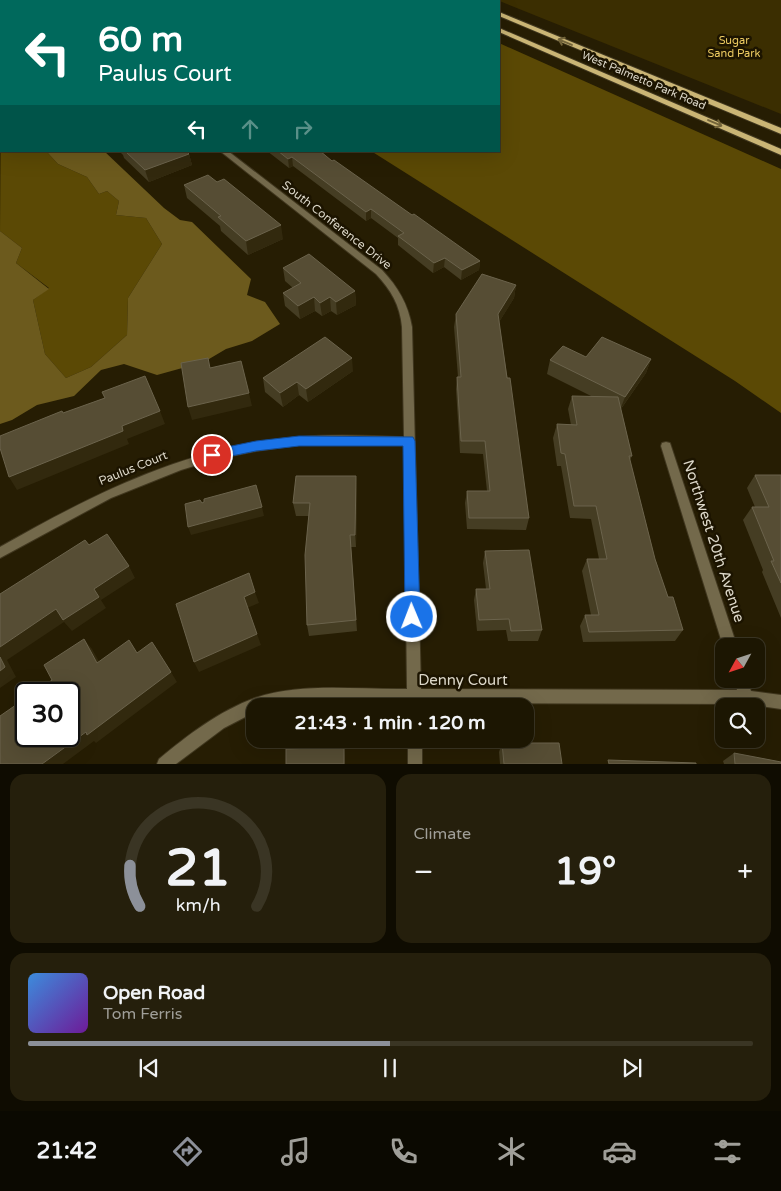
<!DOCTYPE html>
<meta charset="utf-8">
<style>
:root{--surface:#1c1602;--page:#251f0c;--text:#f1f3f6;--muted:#a09f99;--line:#3a3524;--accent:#8c9099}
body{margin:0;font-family:"Varela Round",sans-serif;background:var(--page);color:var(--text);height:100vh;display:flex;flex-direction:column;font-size:19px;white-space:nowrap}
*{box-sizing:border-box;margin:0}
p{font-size:16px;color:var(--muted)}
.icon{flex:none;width:28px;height:28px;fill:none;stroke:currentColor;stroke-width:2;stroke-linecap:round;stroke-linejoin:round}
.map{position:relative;height:764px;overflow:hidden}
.details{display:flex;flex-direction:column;gap:10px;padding:10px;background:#0f0c01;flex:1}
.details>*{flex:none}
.top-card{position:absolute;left:0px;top:0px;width:500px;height:152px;box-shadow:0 5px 20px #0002,0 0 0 1px var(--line);background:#00695c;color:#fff;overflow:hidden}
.needle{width:32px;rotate:230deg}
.fabs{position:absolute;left:715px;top:638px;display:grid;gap:10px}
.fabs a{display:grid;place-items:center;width:50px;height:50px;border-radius:10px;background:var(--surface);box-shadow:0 5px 20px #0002,0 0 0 1px var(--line);font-size:25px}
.speed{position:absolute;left:15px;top:682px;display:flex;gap:10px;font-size:25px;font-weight:700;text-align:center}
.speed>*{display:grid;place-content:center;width:65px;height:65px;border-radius:50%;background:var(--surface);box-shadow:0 5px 20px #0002,0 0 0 1px var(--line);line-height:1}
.speed .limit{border:2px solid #111;border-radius:8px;background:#fff;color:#111}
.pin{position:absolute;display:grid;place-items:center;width:42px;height:42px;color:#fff;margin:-21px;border:2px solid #fff;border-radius:50%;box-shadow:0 1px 5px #0007}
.me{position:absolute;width:55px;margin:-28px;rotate:359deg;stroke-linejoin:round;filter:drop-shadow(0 0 4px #0008)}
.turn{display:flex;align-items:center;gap:18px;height:105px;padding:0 15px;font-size:22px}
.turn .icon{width:65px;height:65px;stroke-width:2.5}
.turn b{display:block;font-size:35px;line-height:42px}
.lanes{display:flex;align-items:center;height:48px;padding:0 15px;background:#0003;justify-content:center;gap:25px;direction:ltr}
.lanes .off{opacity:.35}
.big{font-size:38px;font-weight:800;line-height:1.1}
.details .widget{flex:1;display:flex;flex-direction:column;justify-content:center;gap:8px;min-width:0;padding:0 18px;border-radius:15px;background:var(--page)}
.details .dial{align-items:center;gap:0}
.dial svg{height:130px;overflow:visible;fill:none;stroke:var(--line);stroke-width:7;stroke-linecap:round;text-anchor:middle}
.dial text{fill:var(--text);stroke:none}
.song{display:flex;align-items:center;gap:15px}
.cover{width:60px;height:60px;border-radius:8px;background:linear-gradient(135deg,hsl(210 70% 55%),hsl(280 70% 35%))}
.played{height:5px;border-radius:2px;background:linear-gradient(90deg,var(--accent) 50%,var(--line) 50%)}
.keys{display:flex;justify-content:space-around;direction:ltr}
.heat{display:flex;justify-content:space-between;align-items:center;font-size:28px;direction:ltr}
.details .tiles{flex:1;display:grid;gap:10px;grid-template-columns:1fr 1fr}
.widget:last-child{grid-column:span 2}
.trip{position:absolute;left:246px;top:698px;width:288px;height:50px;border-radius:15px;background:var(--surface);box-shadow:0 5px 20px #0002,0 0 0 1px var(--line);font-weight:800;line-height:50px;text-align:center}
.dock{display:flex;height:80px;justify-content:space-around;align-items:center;background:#0b0901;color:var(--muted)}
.dock .icon{width:35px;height:35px}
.dock .current{color:var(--accent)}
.dock b{font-size:22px;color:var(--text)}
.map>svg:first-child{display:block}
.green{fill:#3b2e01}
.forest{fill:#5b4905}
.water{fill:#6c5a1d}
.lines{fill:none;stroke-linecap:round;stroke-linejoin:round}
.minor-casing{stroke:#40371f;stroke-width:2}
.primary-casing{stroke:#40371f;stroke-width:2}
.minor{fill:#73694b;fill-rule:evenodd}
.primary{fill:#cab575;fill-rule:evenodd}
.wall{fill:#453d23}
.shaded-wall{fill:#32290e}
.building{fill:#564d34;stroke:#6b634c}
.oneway{stroke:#73643a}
.route{fill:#1a73e8;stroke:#114b97}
.labels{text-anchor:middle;stroke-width:5;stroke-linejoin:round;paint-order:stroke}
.far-park-label{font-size:11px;fill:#eecc61;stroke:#1c1400}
.far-street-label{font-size:11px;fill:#ddd8c9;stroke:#1c1400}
.street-label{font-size:12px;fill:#ddd8c9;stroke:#1c1400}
.near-street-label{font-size:15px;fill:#ddd8c9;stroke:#1c1400}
</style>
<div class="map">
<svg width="781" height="764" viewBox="0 0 781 764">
<rect width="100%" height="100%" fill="#261d03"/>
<path class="green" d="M497 0H781V114Z"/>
<path class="forest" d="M131 0H403L406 1H133Z
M499 43 781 169V413L735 381 371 151H499Z
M1 90V151H46L58 164 87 177 99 194 107 191 119 201 116 215 146 218 162 244 128 298 127 335 91 367 66 378 45 354 33 300 49 288 16 263 22 248 0 231Z"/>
<path class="water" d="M46 151H104L164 208 180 220 192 222 251 279 247 295 265 302 280 324 252 341 226 349 204 362 157 375 124 364 101 370 74 396 37 405 12 420 0 424V231L22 248 16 263 49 289 33 300 45 354 66 378 91 367 127 335 128 298 162 244 146 218 116 215 119 201 107 191 99 194 87 177 58 164Z"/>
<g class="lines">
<g class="minor-casing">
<path id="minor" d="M0 22H1V26H0Z
M220 151H228L382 270C398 287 408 304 412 327L421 689 737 690 733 679H747L751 691 781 695V709L746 704 421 703V706H407V703L326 702 281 706H255V712L224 728 176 764H157L159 759C188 735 219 711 255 698 303 682 357 690 407 689L404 445 340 444 299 445 256 451 217 459 181 470 111 498 0 558V547C95 493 190 445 301 437 335 434 369 436 404 437L402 327C400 305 391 290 376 274Z
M666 442 670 443 671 446 737 646H723L661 446 662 443Z
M408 739H422V764H408Z"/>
</g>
<g class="primary-casing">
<path id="primary" d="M425 0H434V1H426Z
M462 0H471V1H463Z
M499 12 781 128V134L499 16Z
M499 28 781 149V155L499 32Z"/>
</g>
<use href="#minor" class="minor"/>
<use href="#primary" class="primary"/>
</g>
<path class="wall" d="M119 151H186L189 154 192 165 149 182 124 158 123 155Z
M267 151H320L332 161 412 215 480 261 479 270 461 280 444 267 433 273 398 245V238L371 218 366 221 293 166 289 168Z
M184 185 283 239 248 255 221 231 220 226 187 198Z
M283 268 355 291 356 305 337 315 331 311 322 316 315 311 300 319 285 306 283 293 293 288 285 281Z
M516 285 514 298 499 322 529 518 526 530 467 529 465 503 467 491H487L483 454 460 453 456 389 457 377H458L454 327 456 314Z
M586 357 651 359 646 373 621 409 632 456 630 460 655 559 668 597 683 630 675 641 583 642 580 626 585 615H591L582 571 587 559H599L591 519 570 518 561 466H557L553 438 557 424 571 425 568 409 572 396 593 397 547 374 550 360Z
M353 371 308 402 299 395 283 407 265 392 263 378Z
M755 475H781V618L762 572 763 570 743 520 752 507H755L747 488Z
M357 488 356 547H351L357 631 309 636 307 625 309 516H296L293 503Z
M485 551 542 630 538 641H508L506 630 477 631 474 600 476 589H486L483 563Z
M502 743 562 764H500L499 752Z
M734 753 781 764H724L723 761Z"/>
<path class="shaded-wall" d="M189 154 192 165 149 182 145 170Z
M292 157 293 166 289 168 288 159Z
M371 209V218L366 221V212Z
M281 225 283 239 248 255 246 241Z
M445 258 444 267 433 273 434 263Z
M480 261 479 270 461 280 462 270Z
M516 285 514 298 496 327 498 314Z
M355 291 356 305 337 315 336 302Z
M314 297 315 311 300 319 298 306Z
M330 297 331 311 322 316 320 303Z
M352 358 353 371 308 402 306 389Z
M651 359 646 373 620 410 625 397Z
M297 382 299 395 283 407 280 393Z
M249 393 252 406 192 420 188 407Z
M160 411 165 424 127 439 129 444 17 490 9 477 122 426Z
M356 476 357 488 356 547 355 535Z
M262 507 264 516 191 535 188 527Z
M129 566 135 578 101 600 94 589Z
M255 592 259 603 247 608 244 597Z
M99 597 106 608 72 631 64 622 7 660 16 677 0 688V647L56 609Z
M257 634 261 645 199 672 194 662Z
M84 639 92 649 105 672 97 663Z
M171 672 177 682 96 743 94 741 63 764H42Z
M344 747 345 755V764H344Z"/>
<path class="building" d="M71 0H104L106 1H73Z
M125 151H186L189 154 145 170Z
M278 151H320L332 161 334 160 412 215 414 214 480 261 462 270 445 258 434 263 398 236 404 233 371 209 366 212 292 157 288 159Z
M208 175 217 182 224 179 281 225 246 241 218 217 221 216 184 185Z
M309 254 355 291 336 302 330 297 320 303 314 297 298 306 283 293 301 283 283 268Z
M482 274 516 285 498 314 507 378H510L529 518H469L467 491H490L485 441H461L457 377H461L456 314Z
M325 337 352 358 306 389 297 382 280 393 263 378Z
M602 337 651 359 625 397 550 360 563 346 586 357Z
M208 358 210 368 241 361 249 393 188 407 181 363Z
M145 376 160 411 122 426 123 431 9 477 0 448V436L62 411 63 413 105 398 102 392Z
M572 396 618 397 632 456H629L655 559 668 597H673L683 630 589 632 585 615H599L587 559H607L596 506H574L565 454 561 453 557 424 577 425Z
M755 475H781V583L771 561H774L752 507H769Z
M296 476H356L355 535H350L356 620 307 625 305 555 310 503H293Z
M256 485 262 507 188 527 185 504 200 500 202 503 204 502V499Z
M107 534 129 566 94 589 99 597 63 620 56 609 0 647V594L85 540 89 545Z
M529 550 542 630 511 631 509 619 479 620 476 589H490L485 551Z
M249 573 255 592 244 597 257 634 194 662 176 604Z
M84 639 97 663 129 640 137 653 152 642 171 672 87 735 86 732 42 764H0V716L26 698V736H69V694H33L52 680 44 665Z
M0 657 5 667 0 671Z
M502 743H559L562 764H504Z
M344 747V764H286V749Z
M734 753 781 762V764H735Z
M608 760 696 763V764H609Z"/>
<defs><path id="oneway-shaft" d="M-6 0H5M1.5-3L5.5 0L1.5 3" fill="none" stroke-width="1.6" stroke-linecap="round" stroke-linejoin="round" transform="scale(1.25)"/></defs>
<g class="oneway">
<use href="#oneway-shaft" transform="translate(565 42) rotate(-157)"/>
<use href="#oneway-shaft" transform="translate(715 123) rotate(23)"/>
</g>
<path class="route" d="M299 436 413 437 415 441 420 617 418 622 412 624 407 622 405 617 403 446H299L256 451 212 460 207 459 206 455 207 452 212 450 256 441Z"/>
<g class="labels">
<g class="far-park-label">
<text x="734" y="44">Sugar<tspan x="734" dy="13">Sand Park</tspan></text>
</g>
<g class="far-street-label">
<text transform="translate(644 80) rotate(23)" y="4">West Palmetto Park Road</text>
</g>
<g class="street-label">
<text transform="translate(337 225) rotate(38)" y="4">South Conference Drive</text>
<text transform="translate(133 468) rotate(-22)" y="4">Paulus Court</text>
</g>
<g class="near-street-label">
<text transform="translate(714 541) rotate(72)" y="5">Northwest 20th Avenue</text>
<text x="463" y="685">Denny Court</text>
</g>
</g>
</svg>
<div class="fabs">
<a><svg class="needle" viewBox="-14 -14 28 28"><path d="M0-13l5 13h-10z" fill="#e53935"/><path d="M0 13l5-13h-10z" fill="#a09f99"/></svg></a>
<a><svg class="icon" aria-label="search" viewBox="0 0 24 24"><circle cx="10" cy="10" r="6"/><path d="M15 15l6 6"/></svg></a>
</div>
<div class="speed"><div class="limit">30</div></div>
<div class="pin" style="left:212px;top:455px;background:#d93025"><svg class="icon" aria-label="arrive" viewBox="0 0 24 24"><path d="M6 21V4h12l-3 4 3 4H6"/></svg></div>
<svg class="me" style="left:412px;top:617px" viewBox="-20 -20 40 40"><circle r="17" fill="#1a73e8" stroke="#fff" stroke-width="3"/><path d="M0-11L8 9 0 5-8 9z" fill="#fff"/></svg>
<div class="trip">21:43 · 1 min · 120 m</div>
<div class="top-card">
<div class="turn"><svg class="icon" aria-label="left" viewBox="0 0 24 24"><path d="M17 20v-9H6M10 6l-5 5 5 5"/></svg><div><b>60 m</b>Paulus Court</div></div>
<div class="lanes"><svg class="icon" aria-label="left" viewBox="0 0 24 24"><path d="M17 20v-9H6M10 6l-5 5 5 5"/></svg><svg class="icon off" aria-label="ahead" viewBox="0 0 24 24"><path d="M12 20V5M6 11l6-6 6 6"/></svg><svg class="icon off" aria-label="right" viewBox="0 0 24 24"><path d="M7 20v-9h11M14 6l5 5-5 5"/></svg></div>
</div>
</div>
<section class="details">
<div class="tiles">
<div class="widget dial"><svg viewBox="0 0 100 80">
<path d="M14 69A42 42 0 1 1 86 69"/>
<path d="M14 69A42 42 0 0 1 8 44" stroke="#8c9099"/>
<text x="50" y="56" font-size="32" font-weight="700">21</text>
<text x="50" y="72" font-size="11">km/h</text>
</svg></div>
<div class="widget"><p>Climate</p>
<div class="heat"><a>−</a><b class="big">19°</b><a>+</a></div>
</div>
<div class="widget">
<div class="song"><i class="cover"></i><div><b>Open Road</b><p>Tom Ferris</p></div></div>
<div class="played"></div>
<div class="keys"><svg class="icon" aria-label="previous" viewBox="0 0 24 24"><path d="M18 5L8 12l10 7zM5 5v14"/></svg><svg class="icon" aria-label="pause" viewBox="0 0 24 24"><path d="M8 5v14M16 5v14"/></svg><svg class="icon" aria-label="next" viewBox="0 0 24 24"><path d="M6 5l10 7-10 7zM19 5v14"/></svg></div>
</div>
</div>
</section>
<nav class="dock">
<b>21:42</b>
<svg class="icon current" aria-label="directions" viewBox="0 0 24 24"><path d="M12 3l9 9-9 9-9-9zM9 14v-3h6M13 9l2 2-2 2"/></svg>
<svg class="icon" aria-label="music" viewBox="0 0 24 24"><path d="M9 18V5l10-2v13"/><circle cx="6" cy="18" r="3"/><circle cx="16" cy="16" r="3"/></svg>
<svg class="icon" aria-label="phone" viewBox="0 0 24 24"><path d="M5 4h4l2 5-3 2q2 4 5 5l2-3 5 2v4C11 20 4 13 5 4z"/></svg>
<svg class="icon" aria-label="climate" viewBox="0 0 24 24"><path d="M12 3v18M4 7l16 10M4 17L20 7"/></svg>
<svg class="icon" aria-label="car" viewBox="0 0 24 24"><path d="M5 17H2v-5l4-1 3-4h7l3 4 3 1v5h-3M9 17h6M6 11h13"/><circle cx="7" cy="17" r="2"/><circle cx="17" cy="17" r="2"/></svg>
<svg class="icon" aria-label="filters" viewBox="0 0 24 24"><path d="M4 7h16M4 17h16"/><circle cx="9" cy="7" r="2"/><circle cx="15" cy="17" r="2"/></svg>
</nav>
